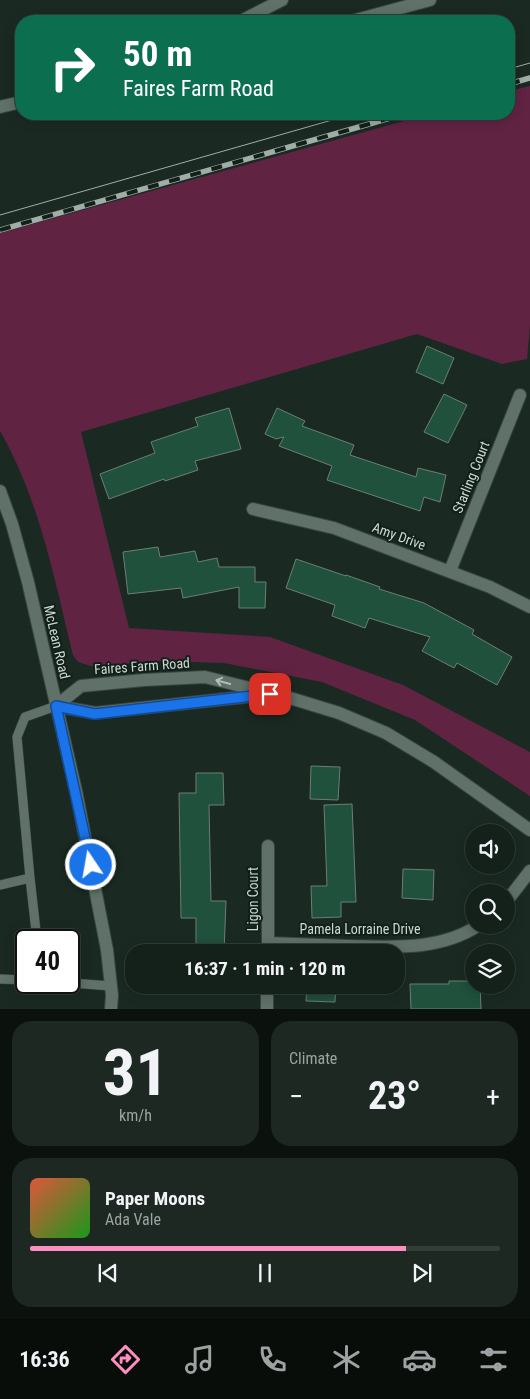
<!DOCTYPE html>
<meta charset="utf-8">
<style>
:root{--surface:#14201a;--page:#1d2823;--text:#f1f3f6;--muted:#9da3a2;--line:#333e39;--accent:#fd8ec0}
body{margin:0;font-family:"Roboto Condensed",sans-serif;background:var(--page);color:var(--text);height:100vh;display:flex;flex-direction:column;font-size:19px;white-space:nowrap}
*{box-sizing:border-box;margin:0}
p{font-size:16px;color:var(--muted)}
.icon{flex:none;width:28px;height:28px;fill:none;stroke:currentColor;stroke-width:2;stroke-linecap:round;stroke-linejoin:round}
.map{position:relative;height:1009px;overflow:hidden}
.panel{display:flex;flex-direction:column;gap:12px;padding:12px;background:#0b120e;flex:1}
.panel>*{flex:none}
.banner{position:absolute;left:15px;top:15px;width:500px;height:105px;border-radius:20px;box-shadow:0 2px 12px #0003,0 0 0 1px var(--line);background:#0b6e4f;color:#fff;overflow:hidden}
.buttons{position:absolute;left:465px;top:824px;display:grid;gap:10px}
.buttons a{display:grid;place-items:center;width:50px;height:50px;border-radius:50%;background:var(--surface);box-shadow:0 2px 12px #0003,0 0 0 1px var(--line);font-size:25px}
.speed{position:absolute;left:15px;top:929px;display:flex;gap:10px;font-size:25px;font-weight:700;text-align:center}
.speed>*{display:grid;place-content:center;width:65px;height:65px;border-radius:50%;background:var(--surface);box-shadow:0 2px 12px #0003,0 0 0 1px var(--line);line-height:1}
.speed .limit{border:2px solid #111;border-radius:8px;background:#fff;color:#111}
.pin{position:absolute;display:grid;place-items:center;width:42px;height:42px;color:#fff;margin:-21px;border-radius:10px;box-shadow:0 2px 8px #0006}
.me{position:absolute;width:55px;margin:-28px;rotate:348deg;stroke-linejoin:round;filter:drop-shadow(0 0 4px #0008)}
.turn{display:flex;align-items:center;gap:18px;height:105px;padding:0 25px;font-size:22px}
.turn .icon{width:65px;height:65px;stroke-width:2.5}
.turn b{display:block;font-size:35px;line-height:42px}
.big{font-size:38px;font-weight:700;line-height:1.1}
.panel .widget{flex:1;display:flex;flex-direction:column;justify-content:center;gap:8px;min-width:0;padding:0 18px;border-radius:20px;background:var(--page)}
.panel .dial{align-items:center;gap:0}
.dial b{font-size:65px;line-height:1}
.song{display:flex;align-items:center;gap:15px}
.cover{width:60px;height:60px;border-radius:8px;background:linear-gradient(135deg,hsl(10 70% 55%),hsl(120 70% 35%))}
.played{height:5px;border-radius:2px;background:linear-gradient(90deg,var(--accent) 80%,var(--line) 80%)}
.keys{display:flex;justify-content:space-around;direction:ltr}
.heat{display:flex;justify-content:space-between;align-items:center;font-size:28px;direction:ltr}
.panel .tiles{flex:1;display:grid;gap:12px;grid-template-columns:1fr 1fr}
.widget:last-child{grid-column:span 2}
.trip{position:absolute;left:125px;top:944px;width:280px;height:50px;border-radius:20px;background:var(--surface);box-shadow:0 2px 12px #0003,0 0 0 1px var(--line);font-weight:700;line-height:50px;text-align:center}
.dock{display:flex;height:80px;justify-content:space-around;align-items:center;background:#080d0a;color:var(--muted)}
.dock .icon{width:35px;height:35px}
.dock .selected{color:var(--accent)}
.dock b{font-size:22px;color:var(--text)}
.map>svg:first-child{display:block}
.green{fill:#612342}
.building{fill:#1f513d;stroke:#6c7e76}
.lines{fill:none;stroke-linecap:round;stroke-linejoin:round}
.service-casing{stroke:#394540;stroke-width:10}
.minor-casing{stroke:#394540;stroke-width:14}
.tertiary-casing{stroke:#394540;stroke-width:14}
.service{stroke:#5f7168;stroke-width:9}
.minor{stroke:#5f7168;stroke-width:12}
.tertiary{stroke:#5f7168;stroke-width:12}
.tram{stroke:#a1ada7;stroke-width:1}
.rail-casing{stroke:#a1ada7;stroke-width:5.5}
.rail{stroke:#112019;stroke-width:4;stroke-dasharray:11;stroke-linecap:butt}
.oneway{stroke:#b2beb8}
.route-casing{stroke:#114b97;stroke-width:12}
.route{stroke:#1a73e8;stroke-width:9}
.labels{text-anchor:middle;stroke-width:4;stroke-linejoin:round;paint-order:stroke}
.street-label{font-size:14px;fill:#ced8d3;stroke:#112019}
</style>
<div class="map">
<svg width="530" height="1009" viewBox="0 0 530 1009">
<rect width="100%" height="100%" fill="#1a2a23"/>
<path class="green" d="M530 86V326L527 359 502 364 417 334 81 432 129 628 270 637 403 685 530 752V796L415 720 322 682 224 663 157 661 94 667 78 662 73 655C54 578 40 501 0 431V233L429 114H509V91Z"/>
<path class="building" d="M427 346 454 358 443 384 416 372Z
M444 394 467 405 448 443 424 432Z
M229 408 241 449 195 461 198 470 165 481 164 479 109 499 100 474 155 453 151 442 198 426 195 418Z
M277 408 305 421 302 426 354 445 350 455 416 477 418 468 446 475 440 502 424 497 420 511 327 480 332 466 279 446 284 437 276 439 265 434Z
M158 547 160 557 195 551 198 562 217 558 219 567H255V582H266L265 608H239V587L183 598 181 588 128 594 123 552Z
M296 559 346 576V575L380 587 379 589 424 603 474 630 472 634 512 657 497 685 457 663 454 668 422 651 430 637 369 618 365 628 332 616 335 605 286 588Z
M311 766 340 767 338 800 310 799Z
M196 773H223L224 805H209L211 901H226L224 952H196V918H181L179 793H196Z
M352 804 356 902H341V917L312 918 311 886H327L324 805Z
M403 869 434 870 433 900 402 898Z
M449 981H474V985H480L481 1009H411L410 984H449Z
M307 985H336L335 1002 306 1001Z"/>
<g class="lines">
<g class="service-casing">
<path id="service" d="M0 885 30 878
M37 940 30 878 17 737 25 717 56 706
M0 979 26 980
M58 982 111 986"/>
</g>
<g class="minor-casing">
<path id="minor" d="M241 21 282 0
M253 509 334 528 490 587 530 607
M450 571 520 395
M56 706 81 686 144 680 205 677 290 698 339 713 386 733 434 762 530 830
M56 706 95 713 263 695
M506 902 530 871
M268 943C295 944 322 945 348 946 393 947 440 951 479 925
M268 952V846
M267 1009V985"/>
</g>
<g class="tertiary-casing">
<path id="tertiary" d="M352 21 430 0
M0 107 21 102
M0 491 12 524 28 582 76 791 107 950 112 995 111 1009"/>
</g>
<use href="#service" class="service"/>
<use href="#minor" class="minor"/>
<use href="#tertiary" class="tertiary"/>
<path class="tram" d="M509 69 530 63
M0 215 353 114"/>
<g class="rail-casing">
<path id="rail" d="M509 84 530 78
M0 230 404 114"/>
</g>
<use href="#rail" class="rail"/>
</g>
<defs><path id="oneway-shaft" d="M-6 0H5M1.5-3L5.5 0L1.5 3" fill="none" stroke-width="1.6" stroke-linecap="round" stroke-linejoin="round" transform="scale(1.25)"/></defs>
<use class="oneway" href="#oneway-shaft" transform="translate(223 682) rotate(-165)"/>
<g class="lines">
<g class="route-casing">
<path id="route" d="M91 865 56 706 95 714 270 694"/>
</g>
<use href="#route" class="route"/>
</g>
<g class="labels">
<g class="street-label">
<text transform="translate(471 477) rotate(-68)" y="5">Starling Court</text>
<text transform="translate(399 536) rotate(20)" y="5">Amy Drive</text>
<text transform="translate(57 642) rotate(77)" y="5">McLean Road</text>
<text transform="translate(142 666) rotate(-4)" y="5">Faires Farm Road</text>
<text transform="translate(253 899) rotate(-90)" y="5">Ligon Court</text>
<text x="360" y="934">Pamela Lorraine Drive</text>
</g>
</g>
</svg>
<div class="buttons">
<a><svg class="icon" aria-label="sound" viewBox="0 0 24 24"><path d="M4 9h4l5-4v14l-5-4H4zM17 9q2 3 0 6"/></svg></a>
<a><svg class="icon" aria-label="search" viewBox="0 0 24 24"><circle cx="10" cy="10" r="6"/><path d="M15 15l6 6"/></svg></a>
<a><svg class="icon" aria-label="layers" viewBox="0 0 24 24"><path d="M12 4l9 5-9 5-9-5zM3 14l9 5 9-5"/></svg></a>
</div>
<div class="speed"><div class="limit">40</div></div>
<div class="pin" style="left:270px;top:694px;background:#d93025"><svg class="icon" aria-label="arrive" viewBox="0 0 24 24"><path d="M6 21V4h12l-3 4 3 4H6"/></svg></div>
<svg class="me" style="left:91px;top:865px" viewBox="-20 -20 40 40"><circle r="17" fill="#1a73e8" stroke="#fff" stroke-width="3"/><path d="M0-11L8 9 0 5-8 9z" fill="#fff"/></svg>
<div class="trip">16:37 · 1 min · 120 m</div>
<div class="banner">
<div class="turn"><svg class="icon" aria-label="right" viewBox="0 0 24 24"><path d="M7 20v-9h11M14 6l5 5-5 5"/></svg><div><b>50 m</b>Faires Farm Road</div></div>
</div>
</div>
<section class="panel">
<div class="tiles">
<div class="widget dial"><b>31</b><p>km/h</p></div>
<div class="widget"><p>Climate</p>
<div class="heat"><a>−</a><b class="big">23°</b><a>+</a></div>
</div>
<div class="widget">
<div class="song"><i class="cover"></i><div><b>Paper Moons</b><p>Ada Vale</p></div></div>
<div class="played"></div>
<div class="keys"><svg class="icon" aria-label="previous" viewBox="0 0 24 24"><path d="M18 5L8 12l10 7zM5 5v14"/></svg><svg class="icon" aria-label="pause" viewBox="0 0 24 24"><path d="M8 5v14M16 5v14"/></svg><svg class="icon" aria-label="next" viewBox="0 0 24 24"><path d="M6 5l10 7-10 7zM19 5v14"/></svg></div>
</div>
</div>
</section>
<nav class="dock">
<b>16:36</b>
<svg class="icon selected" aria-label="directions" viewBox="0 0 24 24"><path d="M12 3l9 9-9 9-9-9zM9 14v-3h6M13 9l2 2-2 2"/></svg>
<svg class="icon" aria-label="music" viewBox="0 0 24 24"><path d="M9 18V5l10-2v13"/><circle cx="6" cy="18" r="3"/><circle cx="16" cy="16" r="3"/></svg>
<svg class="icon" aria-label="phone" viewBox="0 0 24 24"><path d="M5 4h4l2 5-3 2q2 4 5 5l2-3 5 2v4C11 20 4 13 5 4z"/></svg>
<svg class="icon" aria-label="climate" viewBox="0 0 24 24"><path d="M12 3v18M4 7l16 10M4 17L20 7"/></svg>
<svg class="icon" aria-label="car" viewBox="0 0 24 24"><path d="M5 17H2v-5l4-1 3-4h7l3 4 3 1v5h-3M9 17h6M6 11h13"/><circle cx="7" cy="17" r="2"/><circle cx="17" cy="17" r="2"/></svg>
<svg class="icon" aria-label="filters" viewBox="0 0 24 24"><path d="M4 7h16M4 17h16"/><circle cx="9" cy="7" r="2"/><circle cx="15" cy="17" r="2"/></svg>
</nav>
